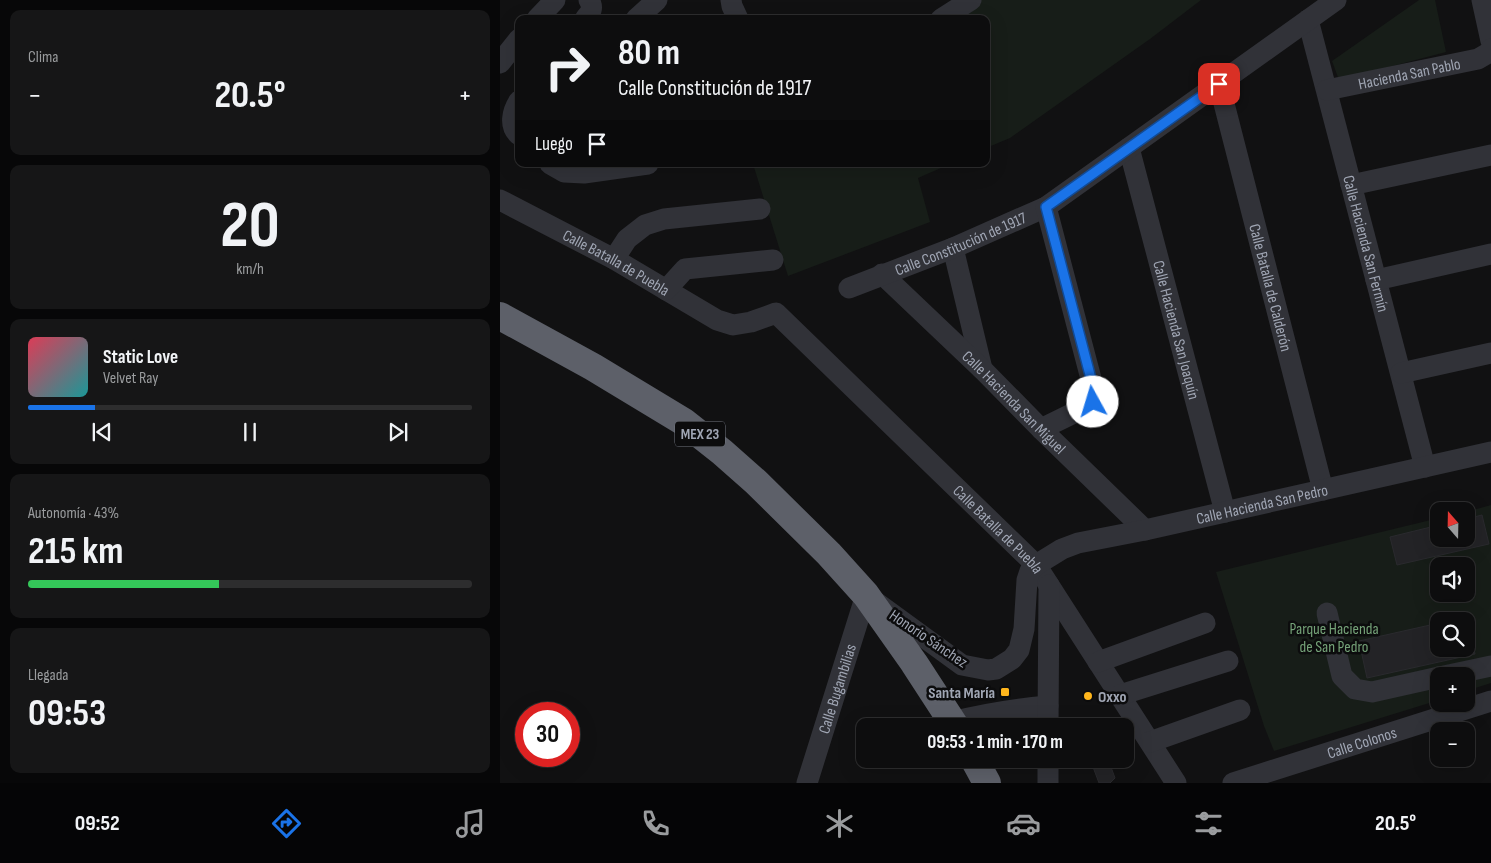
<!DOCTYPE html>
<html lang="es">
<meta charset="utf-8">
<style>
:root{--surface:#0d0d0e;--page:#161617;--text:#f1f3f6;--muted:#9a9c9e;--line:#2d2d2e;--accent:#1a73e8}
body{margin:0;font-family:"Sofia Sans Condensed",sans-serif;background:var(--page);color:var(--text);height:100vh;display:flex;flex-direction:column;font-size:19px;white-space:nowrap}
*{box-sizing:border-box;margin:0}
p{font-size:16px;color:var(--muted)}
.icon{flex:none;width:28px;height:28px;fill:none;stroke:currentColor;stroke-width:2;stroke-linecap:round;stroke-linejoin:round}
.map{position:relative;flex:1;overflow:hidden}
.drawer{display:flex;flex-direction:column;gap:10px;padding:10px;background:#070708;width:500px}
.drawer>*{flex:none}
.hud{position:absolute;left:15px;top:15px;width:475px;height:152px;border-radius:10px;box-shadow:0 5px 20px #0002,0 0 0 1px var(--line);background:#0d0d0e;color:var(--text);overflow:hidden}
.needle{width:32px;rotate:340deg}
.controls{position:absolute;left:930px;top:502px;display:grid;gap:10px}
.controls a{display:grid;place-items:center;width:45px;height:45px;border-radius:10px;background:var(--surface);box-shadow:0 5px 20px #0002,0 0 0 1px var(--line);font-size:25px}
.speed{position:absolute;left:15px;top:702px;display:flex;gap:10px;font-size:25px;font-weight:700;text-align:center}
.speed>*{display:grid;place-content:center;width:65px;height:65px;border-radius:50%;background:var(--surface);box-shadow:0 5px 20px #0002,0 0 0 1px var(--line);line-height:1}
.speed .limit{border:8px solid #d22;background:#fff;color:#111}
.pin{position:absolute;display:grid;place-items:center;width:42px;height:42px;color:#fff;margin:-21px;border-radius:10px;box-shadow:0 2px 8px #0006}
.me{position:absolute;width:55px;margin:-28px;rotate:354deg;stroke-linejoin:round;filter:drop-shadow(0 0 4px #0008)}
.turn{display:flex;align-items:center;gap:18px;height:105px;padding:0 20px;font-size:22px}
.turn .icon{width:65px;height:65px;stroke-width:2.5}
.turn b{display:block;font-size:35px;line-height:42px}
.then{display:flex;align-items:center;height:48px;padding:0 20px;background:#0003;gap:10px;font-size:19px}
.big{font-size:38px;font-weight:700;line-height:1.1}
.drawer .widget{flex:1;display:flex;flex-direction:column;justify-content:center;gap:8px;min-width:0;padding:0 18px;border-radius:10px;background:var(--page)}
.drawer .dial{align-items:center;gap:0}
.dial b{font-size:65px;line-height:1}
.song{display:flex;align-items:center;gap:15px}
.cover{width:60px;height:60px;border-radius:8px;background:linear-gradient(135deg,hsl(350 70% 55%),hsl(180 70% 35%))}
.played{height:5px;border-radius:2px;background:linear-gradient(90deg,var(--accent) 15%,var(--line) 15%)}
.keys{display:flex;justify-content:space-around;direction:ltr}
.heat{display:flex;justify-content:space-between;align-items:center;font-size:28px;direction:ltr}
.charge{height:8px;border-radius:4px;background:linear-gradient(90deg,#34c759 43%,var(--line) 0)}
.trip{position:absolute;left:356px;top:718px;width:278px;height:50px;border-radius:10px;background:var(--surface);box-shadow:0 5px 20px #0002,0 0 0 1px var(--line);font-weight:700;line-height:50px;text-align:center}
.menu{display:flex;height:80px;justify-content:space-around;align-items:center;background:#050506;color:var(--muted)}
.menu .icon{width:35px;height:35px}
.menu .current{color:var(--accent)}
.menu b{font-size:22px;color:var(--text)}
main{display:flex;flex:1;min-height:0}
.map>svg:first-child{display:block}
.green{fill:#171d18;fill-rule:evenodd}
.building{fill:#232326;stroke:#2a2a2e}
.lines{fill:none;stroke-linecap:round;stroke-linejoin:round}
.minor{stroke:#313238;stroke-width:21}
.highway{stroke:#5d6069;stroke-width:28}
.route-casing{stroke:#114b97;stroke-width:12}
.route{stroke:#1a73e8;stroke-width:9}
.poi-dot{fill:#ffb61c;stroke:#0c0c0d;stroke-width:2}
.labels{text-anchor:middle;stroke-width:5;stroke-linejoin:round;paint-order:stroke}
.shield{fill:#0c0c0d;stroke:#747882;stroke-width:1}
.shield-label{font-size:15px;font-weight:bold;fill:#a0a6b4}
.street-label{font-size:16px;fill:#a0a6b4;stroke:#0c0c0d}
.park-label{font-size:16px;fill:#75a278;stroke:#0c0c0d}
.poi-label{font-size:16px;font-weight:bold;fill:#a0a6b4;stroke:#0c0c0d;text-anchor:end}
</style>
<main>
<section class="drawer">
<div class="widget"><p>Clima</p>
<div class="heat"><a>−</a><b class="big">20.5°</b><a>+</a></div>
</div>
<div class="widget dial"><b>20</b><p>km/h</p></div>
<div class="widget">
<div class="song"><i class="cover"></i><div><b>Static Love</b><p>Velvet Ray</p></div></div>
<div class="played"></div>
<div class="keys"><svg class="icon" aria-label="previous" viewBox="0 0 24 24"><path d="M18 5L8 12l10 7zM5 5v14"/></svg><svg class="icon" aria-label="pause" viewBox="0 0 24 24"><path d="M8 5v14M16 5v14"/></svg><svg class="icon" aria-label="next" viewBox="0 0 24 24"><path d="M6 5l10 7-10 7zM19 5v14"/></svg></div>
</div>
<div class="widget"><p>Autonomía · 43%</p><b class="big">215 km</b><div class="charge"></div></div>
<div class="widget"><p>Llegada</p><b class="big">09:53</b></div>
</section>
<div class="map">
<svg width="991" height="783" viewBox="0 0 991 783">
<rect width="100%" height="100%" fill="#111112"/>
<path class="green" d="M471 0H701L650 39 510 138 486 148V19H441Z
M919 0H935L946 52 839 80 832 61Z
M253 164H450L418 178 430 222 288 276Z
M991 505V683L966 691V676H939V700L774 751 764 726 716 572 939 518V539H966V512ZM939 566H966V594H939ZM939 621H966V649H939Z"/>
<path class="building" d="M982 515 989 544 897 565 890 537 939 525V539H966V519Z
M939 623V649H974L975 654 867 678 859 641Z
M590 759H608L615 778 610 783H599Z"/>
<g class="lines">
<g class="minor">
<path d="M231 0 232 6 238 19"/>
<path d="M982 0 991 41"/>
<path d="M37 19 55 0"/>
<path d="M85 19C91 12 94 8 89 0"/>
<path d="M136 19 157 0"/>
<path d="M441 19 471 0"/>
<path id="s1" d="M808 20 925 467"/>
<path d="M0 63 19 39"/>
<path id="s2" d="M719 84 823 490"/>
<path id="s3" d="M827 90 978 59 990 52 991 49"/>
<path d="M19 101C12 112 9 126 19 135"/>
<path id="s4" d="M629 148 725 512"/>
<path d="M50 164 64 172 84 173 148 164"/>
<path d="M851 185 991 155"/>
<path id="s5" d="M0 200 114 259 217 320 233 325 251 322 276 313 536 565 676 783"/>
<path d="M453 248 482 369"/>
<path d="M114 259 127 239 145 225 164 219 260 209"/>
<path id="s6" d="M382 274 483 370 541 429 645 530"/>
<path d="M876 280 991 254"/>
<path id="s7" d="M349 288 453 248 546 207 836 0"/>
<path d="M166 290 185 269 273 260"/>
<path d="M901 373 991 353"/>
<path d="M541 429 590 405 595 398V394L546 207"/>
<path d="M827 613 842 676 855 689 872 692 939 677"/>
<path d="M598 662 705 623"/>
<path d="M944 676 991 666"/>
<path d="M620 695 728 661"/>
<path d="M452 722C484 714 515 709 548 706"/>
<path d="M548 726 549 585"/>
<path d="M650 742 740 710"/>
<path id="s8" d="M307 783 366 595 462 665 488 670 496 669 512 659 519 650 524 629 527 580 530 571 536 565 562 549 578 543 645 530 991 452"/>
<path d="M548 783V759"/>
<path id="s9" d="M733 783 991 701"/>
</g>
<path class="highway" d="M0 316 93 367 184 422 222 452 256 482 329 554 366 595 414 663 455 726
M474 759 487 783"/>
</g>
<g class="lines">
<g class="route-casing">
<path id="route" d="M593 402 595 394 546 207 719 84"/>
</g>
<use href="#route" class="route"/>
</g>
<g class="poi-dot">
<rect x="500" y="687" width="10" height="10" rx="2.5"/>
<circle cx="588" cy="696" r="5"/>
</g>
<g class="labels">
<rect class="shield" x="175" y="421.5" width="50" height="25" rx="4"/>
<g class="shield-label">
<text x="200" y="439">MEX 23</text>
</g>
<g class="street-label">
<text dy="6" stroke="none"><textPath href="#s3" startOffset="84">Hacienda San Pablo</textPath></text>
<text dy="6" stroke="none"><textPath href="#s7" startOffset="120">Calle Constitución de 1917</textPath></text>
<text dy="6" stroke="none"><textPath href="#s1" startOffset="231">Calle Hacienda San Fermín</textPath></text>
<text dy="6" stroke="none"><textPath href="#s5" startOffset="132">Calle Batalla de Puebla</textPath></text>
<text dy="6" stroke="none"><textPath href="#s2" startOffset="210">Calle Batalla de Calderón</textPath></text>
<text dy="6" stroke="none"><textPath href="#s4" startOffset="188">Calle Hacienda San Joaquín</textPath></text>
<text dy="6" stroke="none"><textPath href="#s6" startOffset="184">Calle Hacienda San Miguel</textPath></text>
<text dy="6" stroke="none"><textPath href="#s8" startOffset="705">Calle Hacienda San Pedro</textPath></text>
<text dy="6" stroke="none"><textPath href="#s5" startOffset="620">Calle Batalla de Puebla</textPath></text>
<text transform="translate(429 638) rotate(34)" y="6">Honorio Sánchez</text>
<text dy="6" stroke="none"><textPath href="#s8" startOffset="99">Calle Bugambilias</textPath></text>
<text dy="6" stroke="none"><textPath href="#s9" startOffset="135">Calle Colonos</textPath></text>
</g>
<g class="park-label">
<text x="834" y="634">Parque Hacienda<tspan x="834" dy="18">de San Pedro</tspan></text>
</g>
<g class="poi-label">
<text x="495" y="698">Santa María</text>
<text x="598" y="702" text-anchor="start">Oxxo</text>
</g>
</g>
</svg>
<div class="controls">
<a><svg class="needle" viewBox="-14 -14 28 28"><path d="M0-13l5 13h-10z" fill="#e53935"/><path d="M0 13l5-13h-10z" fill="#9a9c9e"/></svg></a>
<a><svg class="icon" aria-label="sound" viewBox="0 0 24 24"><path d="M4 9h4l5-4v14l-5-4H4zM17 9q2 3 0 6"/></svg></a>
<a><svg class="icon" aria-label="search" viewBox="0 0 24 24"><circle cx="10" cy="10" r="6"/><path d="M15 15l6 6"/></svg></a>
<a>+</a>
<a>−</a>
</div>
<div class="speed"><div class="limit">30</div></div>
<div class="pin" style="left:719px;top:84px;background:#d93025"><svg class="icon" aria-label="arrive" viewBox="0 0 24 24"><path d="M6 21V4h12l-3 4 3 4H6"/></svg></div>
<svg class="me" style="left:593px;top:402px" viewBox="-20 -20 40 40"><circle r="19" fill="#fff"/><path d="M0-13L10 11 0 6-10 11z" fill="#1a73e8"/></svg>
<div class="trip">09:53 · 1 min · 170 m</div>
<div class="hud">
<div class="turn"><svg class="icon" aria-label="right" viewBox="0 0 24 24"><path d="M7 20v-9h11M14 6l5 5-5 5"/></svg><div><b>80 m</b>Calle Constitución de 1917</div></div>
<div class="then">Luego<svg class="icon" aria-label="arrive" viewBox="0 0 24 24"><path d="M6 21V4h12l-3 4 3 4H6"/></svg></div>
</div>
</div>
</main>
<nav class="menu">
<b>09:52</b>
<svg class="icon current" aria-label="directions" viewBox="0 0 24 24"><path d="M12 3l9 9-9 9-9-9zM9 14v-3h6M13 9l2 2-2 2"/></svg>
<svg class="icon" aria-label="music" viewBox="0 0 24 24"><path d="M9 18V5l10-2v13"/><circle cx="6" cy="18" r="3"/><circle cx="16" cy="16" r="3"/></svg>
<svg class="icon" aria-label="phone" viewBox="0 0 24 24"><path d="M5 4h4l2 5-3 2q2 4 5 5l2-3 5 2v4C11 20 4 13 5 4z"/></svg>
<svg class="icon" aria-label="climate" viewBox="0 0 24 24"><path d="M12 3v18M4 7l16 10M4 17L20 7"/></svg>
<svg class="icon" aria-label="car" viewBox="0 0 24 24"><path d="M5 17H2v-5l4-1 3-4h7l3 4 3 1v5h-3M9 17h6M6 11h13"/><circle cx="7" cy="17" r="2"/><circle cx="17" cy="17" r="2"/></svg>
<svg class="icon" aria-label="filters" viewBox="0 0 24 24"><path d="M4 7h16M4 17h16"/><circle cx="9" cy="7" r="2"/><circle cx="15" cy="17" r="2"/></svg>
<b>20.5°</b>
</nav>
